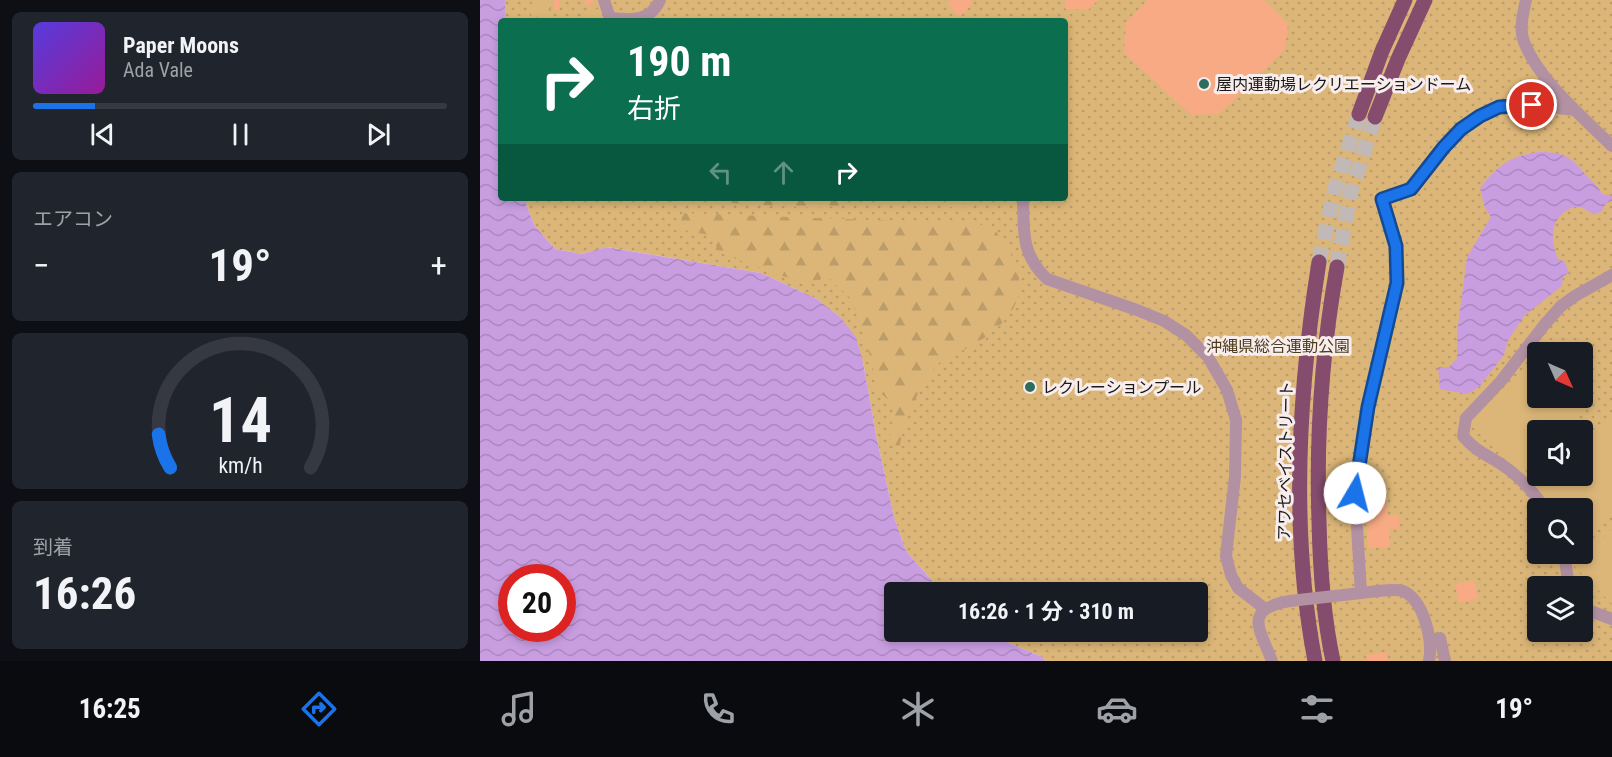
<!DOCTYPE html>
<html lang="ja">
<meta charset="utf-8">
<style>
:root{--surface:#171b24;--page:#20242c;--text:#f1f3f6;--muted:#9ea1a6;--line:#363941;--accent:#1a73e8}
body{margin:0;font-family:"Roboto Condensed","Noto Sans JP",sans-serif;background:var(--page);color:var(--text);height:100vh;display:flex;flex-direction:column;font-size:22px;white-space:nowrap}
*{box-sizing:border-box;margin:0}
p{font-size:20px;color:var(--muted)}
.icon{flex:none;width:33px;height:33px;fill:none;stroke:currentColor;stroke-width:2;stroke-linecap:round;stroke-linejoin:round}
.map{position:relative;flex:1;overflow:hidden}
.panel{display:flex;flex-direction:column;gap:12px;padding:12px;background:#0d0f14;width:480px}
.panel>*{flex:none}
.hud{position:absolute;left:18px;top:18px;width:570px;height:183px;border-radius:6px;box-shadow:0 3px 9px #0003;background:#0b6e4f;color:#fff;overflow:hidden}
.needle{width:39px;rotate:135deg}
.tools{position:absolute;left:1047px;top:342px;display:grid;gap:12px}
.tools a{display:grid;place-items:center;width:66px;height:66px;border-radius:6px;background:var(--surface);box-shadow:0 3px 9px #0003;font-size:30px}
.speed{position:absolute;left:18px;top:564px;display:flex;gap:12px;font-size:30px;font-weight:700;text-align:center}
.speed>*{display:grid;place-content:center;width:78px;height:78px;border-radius:50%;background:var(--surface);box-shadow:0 3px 9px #0003;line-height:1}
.speed .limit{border:9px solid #d22;background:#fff;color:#111}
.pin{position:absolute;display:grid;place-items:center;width:51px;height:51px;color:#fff;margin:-26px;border:3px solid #fff;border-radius:50%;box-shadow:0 2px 6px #0007}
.me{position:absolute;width:66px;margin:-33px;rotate:8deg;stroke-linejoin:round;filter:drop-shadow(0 0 4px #0008)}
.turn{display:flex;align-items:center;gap:21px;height:126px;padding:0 30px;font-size:27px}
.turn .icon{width:78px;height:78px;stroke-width:2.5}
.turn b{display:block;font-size:42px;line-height:51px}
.lanes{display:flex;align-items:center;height:57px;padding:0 30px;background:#0003;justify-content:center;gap:30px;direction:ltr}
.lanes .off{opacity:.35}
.big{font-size:45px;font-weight:700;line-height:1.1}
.panel .widget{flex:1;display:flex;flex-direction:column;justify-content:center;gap:9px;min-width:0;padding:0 21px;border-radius:9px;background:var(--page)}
.panel .dial{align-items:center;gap:0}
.dial svg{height:156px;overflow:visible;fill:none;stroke:var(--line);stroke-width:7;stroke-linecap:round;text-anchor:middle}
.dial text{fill:var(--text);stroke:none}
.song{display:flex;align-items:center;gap:18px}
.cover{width:72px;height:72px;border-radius:9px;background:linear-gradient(135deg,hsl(250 70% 55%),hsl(300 70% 35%))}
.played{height:6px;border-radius:3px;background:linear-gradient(90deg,var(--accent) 15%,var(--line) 15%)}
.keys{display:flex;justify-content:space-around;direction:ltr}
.heat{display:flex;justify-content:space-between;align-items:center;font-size:33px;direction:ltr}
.trip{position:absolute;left:404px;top:582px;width:324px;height:60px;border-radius:6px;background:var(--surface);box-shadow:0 3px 9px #0003;font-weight:700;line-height:60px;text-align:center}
.dock{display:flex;height:96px;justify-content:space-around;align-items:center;background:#090b0e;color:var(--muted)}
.dock .icon{width:42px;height:42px}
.dock .selected{color:var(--accent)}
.dock b{font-size:27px;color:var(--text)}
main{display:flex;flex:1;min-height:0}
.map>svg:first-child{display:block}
.grass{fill:url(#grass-dots);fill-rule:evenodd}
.forest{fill:url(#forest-firs)}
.garden{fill:#dcb678}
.water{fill:url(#water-waves);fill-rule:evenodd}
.building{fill:#f7aa83}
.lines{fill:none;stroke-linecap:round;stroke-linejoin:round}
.major-tunnel{stroke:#c1b8b8;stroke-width:15;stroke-dasharray:15 8;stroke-linecap:butt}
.minor{stroke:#b291a3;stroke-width:12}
.major{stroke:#854c6e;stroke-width:15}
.minor-bridge{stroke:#b291a3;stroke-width:12}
.route-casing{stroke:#114b97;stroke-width:15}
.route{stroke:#1a73e8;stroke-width:10}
.poi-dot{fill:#2c6d5d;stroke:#f8eded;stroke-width:2}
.labels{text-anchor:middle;stroke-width:6;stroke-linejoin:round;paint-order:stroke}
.poi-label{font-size:16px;fill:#1b1818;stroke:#f8eded;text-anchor:start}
.park-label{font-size:16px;fill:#4e3b1b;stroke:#f8eded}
.street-label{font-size:16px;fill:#1b1818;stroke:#f8eded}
</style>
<main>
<section class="panel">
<div class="widget">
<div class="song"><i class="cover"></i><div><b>Paper Moons</b><p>Ada Vale</p></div></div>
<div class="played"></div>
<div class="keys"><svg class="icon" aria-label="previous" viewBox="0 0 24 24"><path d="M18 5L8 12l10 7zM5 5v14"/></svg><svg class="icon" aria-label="pause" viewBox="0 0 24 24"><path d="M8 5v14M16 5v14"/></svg><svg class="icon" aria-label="next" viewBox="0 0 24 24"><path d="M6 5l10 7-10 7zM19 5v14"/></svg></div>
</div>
<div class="widget"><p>エアコン</p>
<div class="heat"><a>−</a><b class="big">19°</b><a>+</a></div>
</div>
<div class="widget dial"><svg viewBox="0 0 100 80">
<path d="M14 69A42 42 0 1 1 86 69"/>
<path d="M14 69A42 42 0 0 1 8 52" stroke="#1a73e8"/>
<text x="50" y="56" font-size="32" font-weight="700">14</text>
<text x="50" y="72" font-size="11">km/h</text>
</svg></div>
<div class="widget"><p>到着</p><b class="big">16:26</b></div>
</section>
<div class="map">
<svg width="1132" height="661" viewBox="0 0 1132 661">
<defs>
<pattern id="grass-dots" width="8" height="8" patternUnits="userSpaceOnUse" patternTransform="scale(1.5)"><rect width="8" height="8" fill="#dcb678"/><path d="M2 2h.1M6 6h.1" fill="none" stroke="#bc9c67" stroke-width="1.8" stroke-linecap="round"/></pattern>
<pattern id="forest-firs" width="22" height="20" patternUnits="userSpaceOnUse" patternTransform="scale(1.5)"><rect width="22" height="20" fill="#dcb678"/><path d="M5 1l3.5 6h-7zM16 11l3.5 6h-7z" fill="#bc9c67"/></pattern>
<pattern id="water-waves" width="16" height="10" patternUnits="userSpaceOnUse" patternTransform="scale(1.5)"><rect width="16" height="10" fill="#c99ee1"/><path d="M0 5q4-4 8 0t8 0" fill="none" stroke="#ac87c0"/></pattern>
</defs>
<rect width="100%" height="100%" fill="#eae0e0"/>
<path class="grass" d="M25 0H1132V661H566L560 656 503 632H717V592H462L426 551 414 517 396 435 383 362 360 317 337 299 281 273 127 247 102 254 75 249 54 225 44 198H585V21H25ZM1058 352H1102V398H1058ZM1058 430H1102V476H1058ZM1058 508H1102V554H1058ZM1058 586H1102V632H1058Z"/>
<path class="forest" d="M52 0H71V21H51Z
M120 8 123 21H89Z
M180 198H224C211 204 194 205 180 198Z
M236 198H370L362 206 335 208 236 202Z
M203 213 498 224 514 228C519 237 526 246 531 255 554 296 527 325 493 345 483 351 468 355 460 362 439 384 424 420 419 450L410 437 414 411 410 401 398 391 385 335 370 298 346 275 337 280 321 282 285 270 240 253 229 235 199 229Z"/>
<path class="garden" d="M398 198H423L422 205 397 204Z
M432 198H457V207L432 206Z
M466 198H492L491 208 466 207Z
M1055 361 1057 364 1058 398H1091L1104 410 1083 430H1058L1057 456 1041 473 993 424Z
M1132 417V509L1105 536 1103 533 1102 508H1078L1059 490 1073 476H1102L1103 447Z
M1132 529V604L1094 566Z"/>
<path class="water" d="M0 0H25V21H21V198H44L54 225 75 249 102 254 126 247 281 273 337 299 360 317 376 337 383 362 396 435 414 517 426 551 462 592H414V632H503L560 656 566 661H0ZM32 578H82V628H32Z
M1059 152C1083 152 1091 156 1106 175 1112 182 1118 185 1122 194L1132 196V201L1126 203 1121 212 1113 214C1110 212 1104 208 1100 207 1096 206 1090 208 1086 211 1069 222 1071 243 1078 259L1085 262 1089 273 1083 276 1082 286 1045 315 1028 340 1024 355 999 387 987 394 960 389 958 367H969L977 358V333L987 257 1011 217 1005 208 1000 188C1018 165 1030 156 1059 152Z"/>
<path class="building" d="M74 0H80L79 11 74 8Z
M105 0H113V4L105 5Z
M471 0H490L493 3 480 17 467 4Z
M585 0H618L608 10 585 9Z
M668 0H784L808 24 805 49 739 114 711 115 644 53 646 22Z
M907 499 908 515H919L920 529H909L910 547 888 548 886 500Z
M994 580 998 599 979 603 975 584Z
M907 652 908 661H887L886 655Z"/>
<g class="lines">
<path class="major-tunnel" d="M839 262 854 192 879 114
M857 267 870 195 895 117"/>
<path class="minor" d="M124 0 130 18C152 20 170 22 180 0
M1046 0C1043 13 1039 29 1044 42 1060 82 1102 116 1132 146
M543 198C544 232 541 254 567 279L657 310 684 321 706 335 728 357 747 390 756 420 755 476 746 556 751 575 758 588 784 608
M1064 508C1053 491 1039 476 1021 464 1007 455 994 450 983 436L986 418 1021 381 1065 324 1081 306 1095 296 1132 275
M1084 554 1089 586
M1102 605 1110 611 1132 619
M951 640 960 638 965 661
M792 661C780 629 762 609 810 601
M949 661C953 641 944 600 923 591 914 588 891 592 881 593L875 493 888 407 917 283 916 246 902 199 931 189 981 129 1000 116 1019 107 1052 105 1095 110"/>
<path class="major" d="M879 114 902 51 925 0
M895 117 918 59 945 0
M835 661C810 530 818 393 839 262
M853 661C843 615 840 568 839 521 836 435 842 351 857 267"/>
<path class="minor-bridge" d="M810 601 881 593"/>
</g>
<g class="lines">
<g class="route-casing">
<path id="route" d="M875 493 888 407 917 283 916 246 902 199 931 189 964 147 981 129 1000 116 1019 107 1052 105"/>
</g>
<use href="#route" class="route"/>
</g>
<g class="poi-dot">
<circle cx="724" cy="84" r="6"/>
<circle cx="550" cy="387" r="6"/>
</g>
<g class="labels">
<g class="poi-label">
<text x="736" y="90">屋内運動場レクリエーションドーム</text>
<text x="562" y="393">レクレーションプール</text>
</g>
<g class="park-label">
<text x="798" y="352">沖縄県総合運動公園</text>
</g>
<g class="street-label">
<text transform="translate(805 461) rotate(-89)" y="6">アワセベイストリート</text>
</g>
</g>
</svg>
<div class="tools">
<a><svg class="needle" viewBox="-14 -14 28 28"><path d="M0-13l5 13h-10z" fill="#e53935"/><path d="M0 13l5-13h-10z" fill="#9ea1a6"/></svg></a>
<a><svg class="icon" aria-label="sound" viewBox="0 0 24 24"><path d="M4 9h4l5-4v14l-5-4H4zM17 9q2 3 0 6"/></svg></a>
<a><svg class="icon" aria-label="search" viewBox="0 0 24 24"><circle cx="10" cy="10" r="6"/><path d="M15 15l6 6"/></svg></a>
<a><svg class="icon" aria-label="layers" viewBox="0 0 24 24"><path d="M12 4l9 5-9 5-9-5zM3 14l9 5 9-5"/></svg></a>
</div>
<div class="speed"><div class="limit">20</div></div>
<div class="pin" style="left:1052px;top:105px;background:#d93025"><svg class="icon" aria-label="arrive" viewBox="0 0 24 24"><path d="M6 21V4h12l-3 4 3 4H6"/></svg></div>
<svg class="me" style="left:875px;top:493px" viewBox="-20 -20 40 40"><circle r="19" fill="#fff"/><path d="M0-13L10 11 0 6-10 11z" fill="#1a73e8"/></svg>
<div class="trip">16:26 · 1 分 · 310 m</div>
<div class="hud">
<div class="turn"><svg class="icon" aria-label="right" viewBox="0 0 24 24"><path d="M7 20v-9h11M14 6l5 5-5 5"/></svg><div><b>190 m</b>右折</div></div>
<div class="lanes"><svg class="icon off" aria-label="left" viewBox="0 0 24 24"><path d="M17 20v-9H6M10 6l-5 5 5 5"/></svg><svg class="icon off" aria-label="ahead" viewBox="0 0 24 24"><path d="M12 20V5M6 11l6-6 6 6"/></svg><svg class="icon" aria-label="right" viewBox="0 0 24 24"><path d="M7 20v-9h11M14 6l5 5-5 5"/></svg></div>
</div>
</div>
</main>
<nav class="dock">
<b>16:25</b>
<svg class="icon selected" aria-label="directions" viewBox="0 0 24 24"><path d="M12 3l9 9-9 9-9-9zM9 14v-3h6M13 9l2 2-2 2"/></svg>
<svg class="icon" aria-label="music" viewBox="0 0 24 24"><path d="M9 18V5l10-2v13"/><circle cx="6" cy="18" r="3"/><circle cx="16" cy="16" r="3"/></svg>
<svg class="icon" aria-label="phone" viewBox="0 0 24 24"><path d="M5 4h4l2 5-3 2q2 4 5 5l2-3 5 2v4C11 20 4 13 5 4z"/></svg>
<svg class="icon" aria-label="climate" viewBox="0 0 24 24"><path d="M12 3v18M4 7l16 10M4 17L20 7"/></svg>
<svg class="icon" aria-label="car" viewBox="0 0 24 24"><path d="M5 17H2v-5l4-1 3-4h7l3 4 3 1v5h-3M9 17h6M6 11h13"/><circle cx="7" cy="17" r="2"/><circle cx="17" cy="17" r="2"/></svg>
<svg class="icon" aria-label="filters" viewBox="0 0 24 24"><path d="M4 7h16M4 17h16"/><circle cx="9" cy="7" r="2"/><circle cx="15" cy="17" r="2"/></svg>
<b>19°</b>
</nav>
